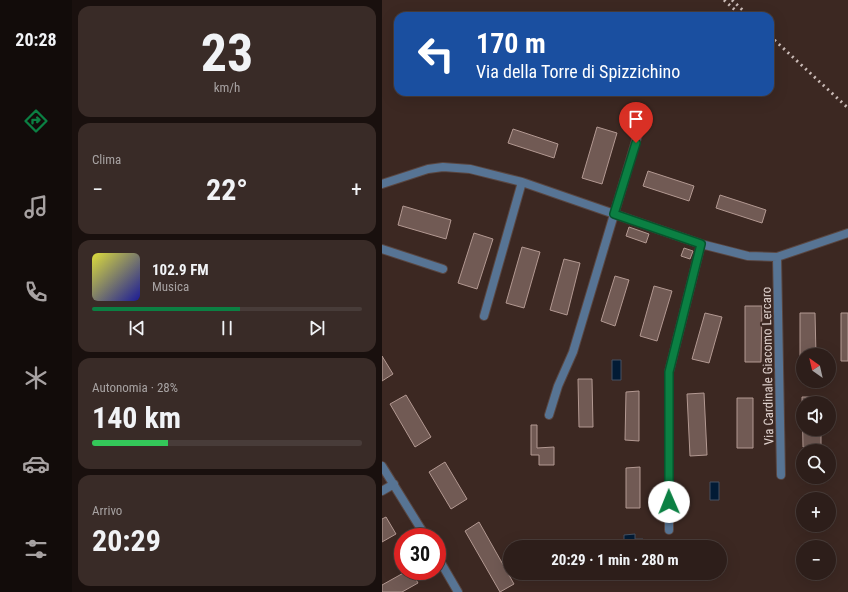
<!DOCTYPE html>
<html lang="it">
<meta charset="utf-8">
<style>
:root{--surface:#2d1e1a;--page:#392b27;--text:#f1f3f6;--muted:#a7a2a2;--line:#483c39;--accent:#0b8043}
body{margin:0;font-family:"Roboto Condensed",sans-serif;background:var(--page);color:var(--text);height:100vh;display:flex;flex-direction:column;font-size:15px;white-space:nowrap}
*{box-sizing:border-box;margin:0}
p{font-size:13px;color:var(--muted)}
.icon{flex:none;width:22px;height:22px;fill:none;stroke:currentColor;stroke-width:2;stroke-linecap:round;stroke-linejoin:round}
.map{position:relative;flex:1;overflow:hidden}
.details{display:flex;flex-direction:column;gap:6px;padding:6px;background:#19100e;width:310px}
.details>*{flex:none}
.banner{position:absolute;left:12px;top:12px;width:380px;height:84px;border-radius:12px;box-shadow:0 4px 16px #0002,0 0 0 1px var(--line);background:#1a4fa0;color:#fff;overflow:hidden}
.needle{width:26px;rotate:326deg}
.fabs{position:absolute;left:414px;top:348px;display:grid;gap:8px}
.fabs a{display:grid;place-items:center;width:40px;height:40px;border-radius:50%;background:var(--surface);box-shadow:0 4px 16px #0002,0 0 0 1px var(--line);font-size:20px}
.speed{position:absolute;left:12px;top:528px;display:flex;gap:8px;font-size:20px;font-weight:700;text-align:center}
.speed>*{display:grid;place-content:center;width:52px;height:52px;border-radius:50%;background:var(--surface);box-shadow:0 4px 16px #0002,0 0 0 1px var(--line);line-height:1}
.speed .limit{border:6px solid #d22;background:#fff;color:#111}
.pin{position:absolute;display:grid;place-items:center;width:34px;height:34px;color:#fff;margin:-41px -17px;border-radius:50% 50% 50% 0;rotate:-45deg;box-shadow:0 0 4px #0007}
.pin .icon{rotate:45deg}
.me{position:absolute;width:44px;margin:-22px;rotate:359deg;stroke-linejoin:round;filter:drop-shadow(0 0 3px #0008)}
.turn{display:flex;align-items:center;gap:14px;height:84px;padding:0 16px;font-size:18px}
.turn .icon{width:52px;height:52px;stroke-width:2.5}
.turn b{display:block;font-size:28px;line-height:34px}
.big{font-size:30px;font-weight:700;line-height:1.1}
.details .card{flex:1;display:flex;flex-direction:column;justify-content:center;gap:6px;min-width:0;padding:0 14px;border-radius:12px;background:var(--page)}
.details .dial{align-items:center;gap:0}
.dial b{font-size:52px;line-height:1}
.song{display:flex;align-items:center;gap:12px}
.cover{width:48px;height:48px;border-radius:6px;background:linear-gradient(135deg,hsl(60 70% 55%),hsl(240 70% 35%))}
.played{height:4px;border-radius:2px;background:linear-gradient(90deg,var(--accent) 55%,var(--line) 55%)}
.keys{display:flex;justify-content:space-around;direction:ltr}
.heat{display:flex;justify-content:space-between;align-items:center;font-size:22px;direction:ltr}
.charge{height:6px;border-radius:3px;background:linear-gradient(90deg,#34c759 28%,var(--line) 0)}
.trip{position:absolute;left:121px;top:540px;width:224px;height:40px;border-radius:20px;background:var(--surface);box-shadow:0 4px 16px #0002,0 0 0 1px var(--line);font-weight:700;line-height:40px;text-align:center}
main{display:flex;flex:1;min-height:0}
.tab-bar{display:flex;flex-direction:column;width:72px;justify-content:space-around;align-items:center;background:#120c0a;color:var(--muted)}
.tab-bar .icon{width:28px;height:28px}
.tab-bar .active{color:var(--accent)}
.tab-bar b{font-size:18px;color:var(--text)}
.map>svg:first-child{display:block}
.water{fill:#021b35;stroke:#445162}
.building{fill:#715a54;stroke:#b39992}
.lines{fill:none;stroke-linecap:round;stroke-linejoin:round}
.street-casing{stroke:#594641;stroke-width:10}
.street{stroke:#577494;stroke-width:8}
.rail{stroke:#cabbb7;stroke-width:3;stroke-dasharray:2 4;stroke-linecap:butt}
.route-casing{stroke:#07532c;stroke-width:10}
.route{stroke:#0b8043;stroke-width:7}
.labels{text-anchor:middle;stroke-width:4;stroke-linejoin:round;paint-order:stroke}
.street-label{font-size:13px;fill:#ded0cc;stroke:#3c2822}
</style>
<main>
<nav class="tab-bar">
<b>20:28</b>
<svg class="icon active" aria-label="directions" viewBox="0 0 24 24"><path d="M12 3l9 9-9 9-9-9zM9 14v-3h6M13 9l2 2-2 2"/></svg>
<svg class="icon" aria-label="music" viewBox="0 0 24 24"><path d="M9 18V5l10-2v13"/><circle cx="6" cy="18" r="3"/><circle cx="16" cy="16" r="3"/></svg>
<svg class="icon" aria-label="phone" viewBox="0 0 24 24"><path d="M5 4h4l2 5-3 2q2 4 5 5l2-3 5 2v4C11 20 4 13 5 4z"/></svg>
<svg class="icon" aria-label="climate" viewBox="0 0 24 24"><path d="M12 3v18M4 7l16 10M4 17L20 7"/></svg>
<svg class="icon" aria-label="car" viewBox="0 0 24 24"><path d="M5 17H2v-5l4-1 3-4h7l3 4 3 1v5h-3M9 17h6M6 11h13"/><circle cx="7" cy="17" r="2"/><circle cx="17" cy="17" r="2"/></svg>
<svg class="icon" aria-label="filters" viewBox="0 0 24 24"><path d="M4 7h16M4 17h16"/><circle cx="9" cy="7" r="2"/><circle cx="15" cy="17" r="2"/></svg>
</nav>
<section class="details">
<div class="card dial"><b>23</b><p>km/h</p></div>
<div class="card"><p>Clima</p>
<div class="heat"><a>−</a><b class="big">22°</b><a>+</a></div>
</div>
<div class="card">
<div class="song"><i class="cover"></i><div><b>102.9 FM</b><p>Musica</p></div></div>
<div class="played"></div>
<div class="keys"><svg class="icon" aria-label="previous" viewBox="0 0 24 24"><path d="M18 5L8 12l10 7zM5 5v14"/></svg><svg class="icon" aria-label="pause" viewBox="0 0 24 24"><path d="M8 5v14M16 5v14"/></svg><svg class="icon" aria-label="next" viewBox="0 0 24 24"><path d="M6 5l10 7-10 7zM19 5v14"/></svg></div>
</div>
<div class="card"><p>Autonomia · 28%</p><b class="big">140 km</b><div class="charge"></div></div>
<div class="card"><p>Arrivo</p><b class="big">20:29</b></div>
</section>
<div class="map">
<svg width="466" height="592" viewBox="0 0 466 592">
<rect width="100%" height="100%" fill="#3c2822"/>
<path class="water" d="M230 360H239V380H230Z
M328 482H337V500H328Z
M253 534V539H261V544L233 546 232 541 242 540V535Z"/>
<path class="building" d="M215 127 235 133 220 184 200 178Z
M131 129 176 144 172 158 126 143Z
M266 171 312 186 307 201 261 186Z
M338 195 384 210 380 223 334 208Z
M21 206 69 220 64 239 16 225Z
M247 227 267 234 264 243 244 236Z
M92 233 111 239 95 289 76 283Z
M140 247 158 252 142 308 124 303Z
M302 248 311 251 308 259 299 256Z
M182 259 198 263 185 315 168 310Z
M233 276 247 280 233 326 219 321Z
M272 286 290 291 275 341 258 336Z
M363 306H380L379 362H363Z
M323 313 340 317 327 363 310 359Z
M418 313H433L434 355H421V363H418Z
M459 313H466V361H459Z
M0 356 11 374 0 381Z
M196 379H210L211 427H197Z
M257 391V441L243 440 244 392Z
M322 393 325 455 308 456 305 394Z
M24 395 49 437 33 447 8 404Z
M420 397H439V403H421V429H439V447H421Z
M355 398H371V448H355Z
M149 425H155V448L172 447V465H157V455H149Z
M63 462 85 499 69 509 47 472Z
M258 467V508H244V468Z
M4 517 14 534 0 542V519Z
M97 522 132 584 118 592 83 531Z
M25 571H29L36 583 20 592H0V585Z"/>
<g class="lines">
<g class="street-casing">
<path id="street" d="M0 184 46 169 61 167 88 169 140 182 319 244 366 256 395 257 466 233
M0 249 61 269
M395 257 399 475
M102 316 140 182
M167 415 176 386 191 352 262 114
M0 466 44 537
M0 491 12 484
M287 530V372L319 244
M55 556 76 592"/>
</g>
<use href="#street" class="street"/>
<path class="rail" d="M342 0 353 10
M350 0 367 16
M388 36 466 108"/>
</g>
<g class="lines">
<g class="route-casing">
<path id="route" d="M254 143 232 214 319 244 287 372V502"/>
</g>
<use href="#route" class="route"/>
</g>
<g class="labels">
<g class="street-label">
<text transform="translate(385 366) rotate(-91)" y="5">Via Cardinale Giacomo Lercaro</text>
</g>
</g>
</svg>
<div class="fabs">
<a><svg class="needle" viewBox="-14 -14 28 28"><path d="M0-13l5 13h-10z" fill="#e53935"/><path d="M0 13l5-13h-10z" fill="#a7a2a2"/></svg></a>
<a><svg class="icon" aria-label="sound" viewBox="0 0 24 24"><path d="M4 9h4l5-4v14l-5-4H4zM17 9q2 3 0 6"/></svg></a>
<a><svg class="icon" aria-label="search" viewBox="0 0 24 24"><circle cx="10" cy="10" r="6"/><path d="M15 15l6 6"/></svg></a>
<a>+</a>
<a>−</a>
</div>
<div class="speed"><div class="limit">30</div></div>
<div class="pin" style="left:254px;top:143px;background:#d93025"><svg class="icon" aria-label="arrive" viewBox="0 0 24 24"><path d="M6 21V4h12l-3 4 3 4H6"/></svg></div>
<svg class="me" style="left:287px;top:502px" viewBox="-20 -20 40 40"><circle r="19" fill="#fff"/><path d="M0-13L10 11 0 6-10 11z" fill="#0b8043"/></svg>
<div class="trip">20:29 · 1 min · 280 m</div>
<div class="banner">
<div class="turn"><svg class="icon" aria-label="left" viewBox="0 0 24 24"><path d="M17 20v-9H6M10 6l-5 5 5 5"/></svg><div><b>170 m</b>Via della Torre di Spizzichino</div></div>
</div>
</div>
</main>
